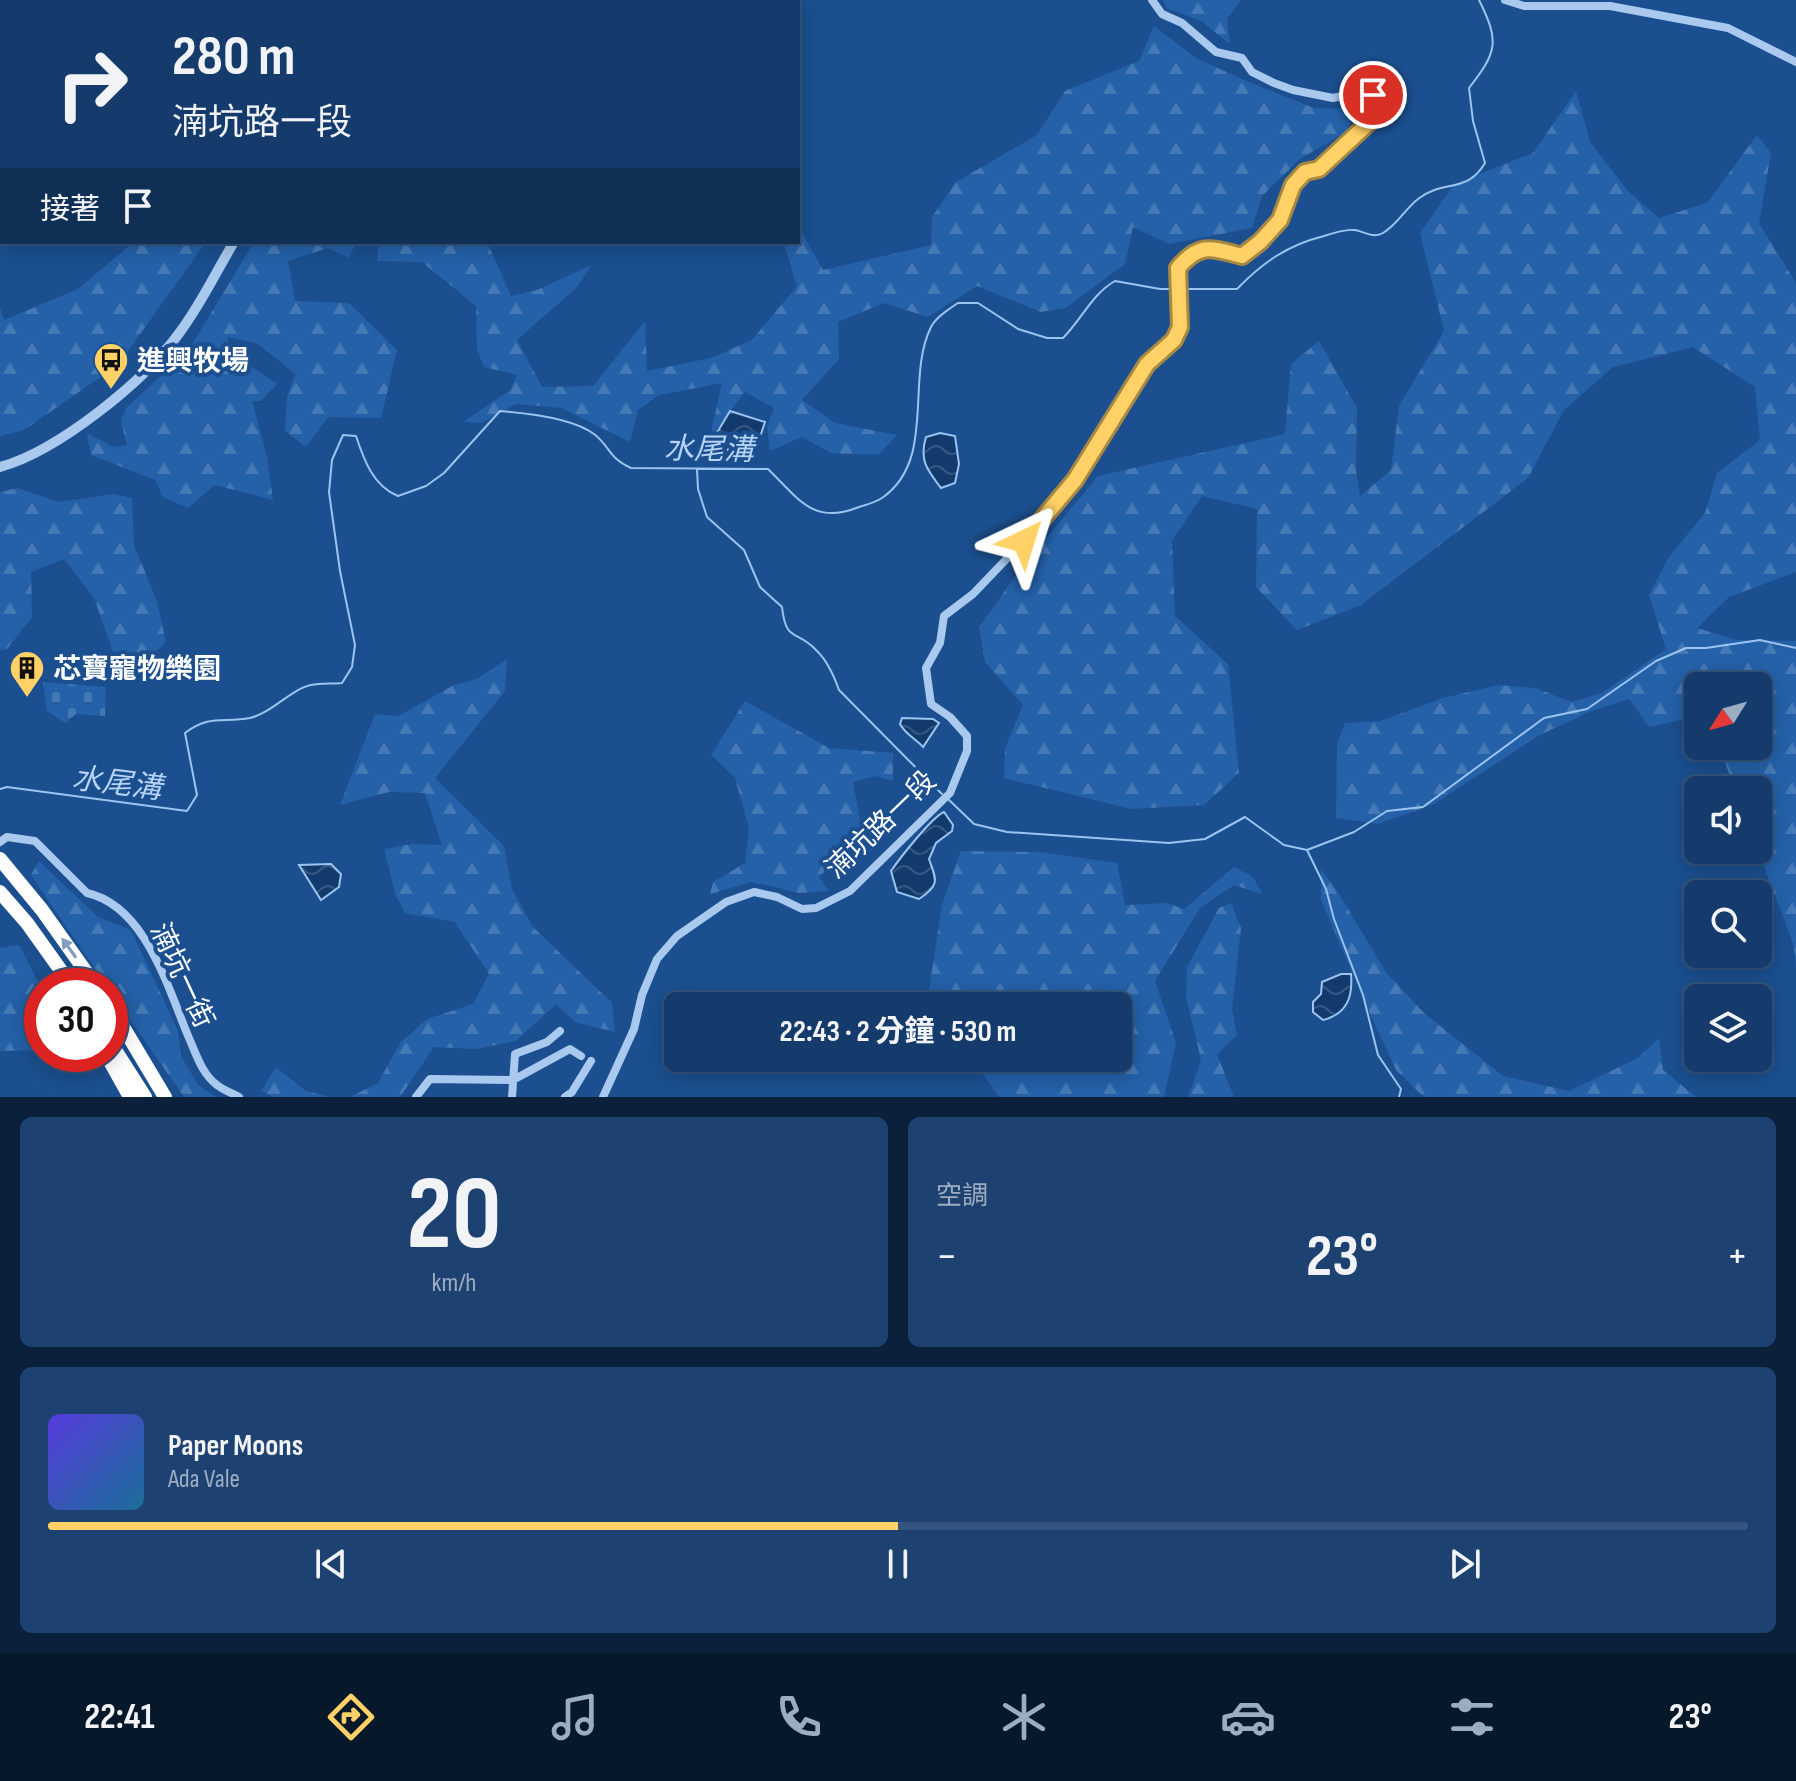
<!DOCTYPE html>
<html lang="zh-TW">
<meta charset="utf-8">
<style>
:root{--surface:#143b6b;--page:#1d4271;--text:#f1f3f6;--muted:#9dadc1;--line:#33557e;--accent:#ffd166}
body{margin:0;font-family:"Sofia Sans Condensed","Noto Sans TC",sans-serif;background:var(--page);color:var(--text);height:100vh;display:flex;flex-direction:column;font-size:30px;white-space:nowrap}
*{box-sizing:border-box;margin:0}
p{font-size:26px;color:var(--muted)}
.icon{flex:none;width:44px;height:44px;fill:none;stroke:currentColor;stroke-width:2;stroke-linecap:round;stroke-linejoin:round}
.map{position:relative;height:1097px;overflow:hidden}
.details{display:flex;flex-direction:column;gap:20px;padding:20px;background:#0b203b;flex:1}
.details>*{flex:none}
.top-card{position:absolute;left:0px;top:0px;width:800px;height:244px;box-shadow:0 4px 20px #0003,0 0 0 2px var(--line);background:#143b6b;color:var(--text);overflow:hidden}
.needle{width:52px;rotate:233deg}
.controls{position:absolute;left:1684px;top:672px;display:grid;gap:16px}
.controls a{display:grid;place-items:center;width:88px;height:88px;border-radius:12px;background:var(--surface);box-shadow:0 4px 20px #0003,0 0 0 2px var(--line);font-size:40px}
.speed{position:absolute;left:24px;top:968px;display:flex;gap:16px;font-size:40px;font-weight:700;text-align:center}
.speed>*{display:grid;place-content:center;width:104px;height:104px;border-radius:50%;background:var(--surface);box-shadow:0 4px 20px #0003,0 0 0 2px var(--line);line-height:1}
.speed .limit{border:12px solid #d22;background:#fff;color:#111}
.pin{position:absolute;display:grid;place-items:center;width:68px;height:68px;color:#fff;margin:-34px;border:4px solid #fff;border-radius:50%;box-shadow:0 2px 8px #0007}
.me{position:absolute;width:88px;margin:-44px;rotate:41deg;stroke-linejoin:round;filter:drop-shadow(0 0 6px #0008)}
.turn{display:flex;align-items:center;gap:28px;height:168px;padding:0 40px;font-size:36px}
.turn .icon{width:104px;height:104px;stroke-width:2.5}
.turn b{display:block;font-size:56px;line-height:68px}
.then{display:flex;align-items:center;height:76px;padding:0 40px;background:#0003;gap:16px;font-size:30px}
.big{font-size:60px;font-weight:700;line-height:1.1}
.details .widget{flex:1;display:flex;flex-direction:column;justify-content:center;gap:12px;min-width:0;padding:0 28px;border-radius:12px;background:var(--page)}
.details .dial{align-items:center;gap:0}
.dial b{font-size:104px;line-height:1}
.song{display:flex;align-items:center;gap:24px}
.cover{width:96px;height:96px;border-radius:12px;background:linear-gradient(135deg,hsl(250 70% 55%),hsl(200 70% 35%))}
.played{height:8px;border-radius:4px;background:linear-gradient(90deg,var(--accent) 50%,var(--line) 50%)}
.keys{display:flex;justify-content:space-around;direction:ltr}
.heat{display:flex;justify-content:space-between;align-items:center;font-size:44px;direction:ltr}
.details .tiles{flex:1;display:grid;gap:20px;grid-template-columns:1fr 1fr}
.widget:last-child{grid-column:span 2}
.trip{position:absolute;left:664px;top:992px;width:468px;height:80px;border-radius:12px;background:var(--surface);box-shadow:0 4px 20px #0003,0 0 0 2px var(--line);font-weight:700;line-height:80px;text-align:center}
.dock{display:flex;height:128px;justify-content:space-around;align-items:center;background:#08182b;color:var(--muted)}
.dock .icon{width:56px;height:56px}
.dock .on{color:var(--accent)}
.dock b{font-size:36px;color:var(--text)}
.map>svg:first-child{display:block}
.forest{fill:url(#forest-firs)}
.cemetery{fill:url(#cemetery-stones)}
.water{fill:url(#water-waves);stroke:#9cc4f0;stroke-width:2}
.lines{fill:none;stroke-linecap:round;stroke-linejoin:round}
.stream{stroke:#9cc4f0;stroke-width:2}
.minor{stroke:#a9c9ee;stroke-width:8}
.tertiary{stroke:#a9c9ee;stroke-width:10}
.motorway{stroke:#fff;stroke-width:14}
.oneway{fill:#829ec1}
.route-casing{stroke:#a68842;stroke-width:20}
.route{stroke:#ffd166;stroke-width:14}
.labels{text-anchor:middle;stroke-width:8;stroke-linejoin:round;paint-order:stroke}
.poi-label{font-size:28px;font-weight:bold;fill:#fff;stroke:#1b4f8f;text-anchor:start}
.street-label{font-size:28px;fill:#fff;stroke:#1b4f8f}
.water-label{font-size:30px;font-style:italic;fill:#b5d3f5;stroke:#1b4f8f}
</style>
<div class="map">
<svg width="1796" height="1097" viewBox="0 0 1796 1097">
<defs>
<pattern id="forest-firs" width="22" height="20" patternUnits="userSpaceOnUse" patternTransform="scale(2)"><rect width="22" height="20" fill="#2461a8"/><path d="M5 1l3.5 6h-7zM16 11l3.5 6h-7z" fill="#4579b5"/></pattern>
<pattern id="cemetery-stones" width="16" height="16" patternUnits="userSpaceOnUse" patternTransform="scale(2)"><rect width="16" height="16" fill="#2461a8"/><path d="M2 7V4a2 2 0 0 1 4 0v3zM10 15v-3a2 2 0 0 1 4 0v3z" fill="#4579b5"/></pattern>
<pattern id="water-waves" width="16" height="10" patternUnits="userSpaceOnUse" patternTransform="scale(2)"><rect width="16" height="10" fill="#123a6d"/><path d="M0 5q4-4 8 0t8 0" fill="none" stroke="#365883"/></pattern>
</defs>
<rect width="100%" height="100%" fill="#1b4f8f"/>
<path class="forest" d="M1163 0H1241L1227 19 1230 44 1201 21 1167 8Z
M1154 26 1196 58 1244 80 1314 108 1357 109 1346 132 1300 159 1262 196 1252 228 1169 244 1133 227 1125 264 1066 308 1041 312 977 286 928 317 884 303 838 322 839 359 802 400 835 423 897 435 878 455 831 453 802 437 770 451 767 426 774 408 745 392 710 437 722 383 659 395 638 410 630 442 562 408 516 404 481 423 463 422 510 390 517 375 484 367 477 350 476 306 422 262 377 261 379 242H487L511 296 537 290 592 265 576 288 517 340 542 387 593 386 645 321 647 371 711 358 752 340 797 286 785 247 791 242H798V236L802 233 823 270 931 245 932 217 956 182 1037 135 1065 91 1139 61Z
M1576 91 1590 142 1628 191 1659 218 1707 203 1757 135 1771 153 1759 223 1796 283V572L1729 597 1697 628 1737 640 1796 641V969L1794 946 1758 850V790H1735L1719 746H1727L1756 758C1768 737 1775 711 1767 688L1727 675 1721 686H1698V716L1649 727 1629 699 1591 711 1538 736 1434 804 1378 824 1336 818 1337 744 1345 723 1380 721 1443 698 1498 685 1536 688 1571 702 1602 693 1666 649 1649 595 1668 558 1705 513 1717 473 1760 440 1755 387 1693 347 1613 367 1564 410 1528 478 1361 605 1297 630 1256 587 1257 509 1202 496 1172 541 1175 616 1228 664 1239 773 1204 805 1132 809 1004 778 1005 748 1023 705 985 662 979 627 1019 571 1098 476 1285 434 1291 364 1319 341 1357 408 1356 470 1360 496 1391 470 1399 406 1444 331 1420 233 1454 184 1533 153Z
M134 242H206L118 365 24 430 0 436V307L4 320 78 289Z
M254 242H357L348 258 328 248 288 261 295 301 349 303 397 350 381 418 328 417 306 447 285 431 287 397 295 374 258 344 227 337 232 353 277 384 261 401H252L267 456 273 500 215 485 188 508 163 497 155 480 91 455 87 433 113 447 127 445 121 421 126 408 188 351Z
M18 488 59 502 113 494 132 498 134 545 157 601 166 642 140 666 117 663 94 598 64 559 31 572 32 617 7 649 0 651V492Z
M507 659 505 691 435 778 504 846 512 889 533 927 612 1003 615 1032 575 1022 556 1004 516 1041 475 1049 434 1047 400 1097H350L378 1083 400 1043 427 1019 473 1004 489 974 455 922 405 913 396 896 384 849 412 844 442 845 425 793 389 792 340 805 375 714 398 716 454 685 477 679Z
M745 701 829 748 893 753V781L876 776 853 782 861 826 881 834 868 856 833 863 819 877 829 891 799 893 752 882 710 894 713 882 745 863 749 828 735 778 711 755Z
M961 851 1040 852 1117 863 1125 905 1167 903 1184 909 1234 867 1253 877 1262 894 1234 885 1200 908 1155 981 1176 1043 1164 1097H999L971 1058H1118V1006H934L928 997 942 904Z
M39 861 98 917 131 930 178 1031 181 1056 198 1085 216 1097H184L110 991V986H107L31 875Z
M1321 869 1336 889 1386 972 1424 1013 1503 1076 1569 1091 1638 1058 1659 1038 1663 1070 1696 1097H1424L1396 1070 1367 1007 1321 900Z
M1231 903 1241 928 1232 1009 1237 1035 1217 1054 1234 1097H1188L1201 1060 1186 997 1187 967 1219 908Z
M19 945 42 989V1050L0 1051V948Z
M276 1067 306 1091 329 1097H273L261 1091Z"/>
<path class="cemetery" d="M43 682 106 687 105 716 76 714 65 723 47 711Z"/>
<path class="water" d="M730 411 765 422 761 434 751 446 740 438 722 455 716 453 705 441 718 431Z
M940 433 955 436 959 464 955 483 941 488C927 470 919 460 926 437Z
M902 718 933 719 939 723 923 747C915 738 906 735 900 724Z
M944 812 953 825 952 831 936 843 929 859C936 879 941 885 919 899L897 892 891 871C900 858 932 817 944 812Z
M331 864 341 874 339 887 321 900 299 865Z
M1341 974H1351C1353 997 1347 1014 1323 1020L1313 1012V1002L1321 994 1322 982Z"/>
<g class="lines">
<path class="stream" d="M1184 289H1237C1263 262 1288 245 1324 236 1333 233 1345 229 1354 230 1364 231 1373 239 1383 233 1397 225 1406 208 1418 199 1443 179 1467 194 1485 163L1473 121 1469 88C1497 52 1500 42 1479 0
M697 469 698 489 707 517 744 550 760 587 782 607C786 643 796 629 816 650 827 660 834 676 839 690L942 794
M0 789 7 787 187 811 197 795 185 733C210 714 223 723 250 718 272 713 291 689 311 685 320 683 332 684 342 683L352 667 355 645 340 571 329 492 332 460 343 435 356 436C364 460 373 486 398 496L426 486 444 473 500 411C526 413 573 418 594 434 610 446 608 458 631 468L768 469C798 498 813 526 859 507 866 505 876 502 882 498 937 460 905 379 931 327 936 317 949 309 958 303H978L1018 329 1047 338H1063C1082 319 1092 294 1115 281L1160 289H1177
M947 798 974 824 1007 832 1169 843 1205 839 1245 817 1284 845 1307 850 1354 832 1387 811 1423 807 1544 718 1587 709 1656 661 1686 648H1706L1760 640 1796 648
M1307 850 1326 889 1334 919 1363 995 1378 1055 1401 1089 1399 1097"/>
<path class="minor" d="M1505 0 1524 6H1610L1728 28 1796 62
M0 842 7 837 35 841 87 893C146 906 168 989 189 1038 196 1054 202 1074 217 1085 223 1090 232 1093 239 1097
M416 1097 430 1079 513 1080 570 1049 581 1056
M512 1097 515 1054 547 1042 560 1031
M565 1097 572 1092 591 1061
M603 1097 634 1029 642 995 657 959 677 936 726 902 754 892 777 897 802 909 816 908 850 891 950 793 967 751V736L950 717 931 704 926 668 940 643 944 616 973 594 1041 523 1075 480 1147 364 1174 340 1180 327 1178 268C1200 244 1213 249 1242 256L1260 242 1280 220 1293 185 1305 172 1319 169 1375 117 1377 109 1373 95 1360 92 1333 98 1293 90 1274 83 1252 72 1242 58 1216 52 1182 23 1162 14 1152 0"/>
<path class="tertiary" d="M394 2 396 0
M0 467C58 451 145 381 180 332 201 304 216 272 234 242"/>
<path class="motorway" d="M0 859 42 910 96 986
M0 892 27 923 72 986
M110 1005 165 1097
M110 1042 145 1097
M106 1054 130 1097"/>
</g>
<defs><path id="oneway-solid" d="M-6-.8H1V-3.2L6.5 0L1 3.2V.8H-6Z" transform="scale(2)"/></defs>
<use class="oneway" href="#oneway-solid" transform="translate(69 948) rotate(-126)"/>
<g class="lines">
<g class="route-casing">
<path id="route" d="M1024 541 1075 480 1147 364 1174 340 1180 327 1178 268C1200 242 1212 248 1242 256L1260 242 1280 220 1293 185 1305 172 1319 169 1375 117 1377 109 1373 95"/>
</g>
<use href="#route" class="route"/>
</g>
<defs>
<g id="bus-pin" transform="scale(1.8)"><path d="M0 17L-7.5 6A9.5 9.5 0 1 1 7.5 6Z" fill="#ffd166" stroke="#1b4f8f"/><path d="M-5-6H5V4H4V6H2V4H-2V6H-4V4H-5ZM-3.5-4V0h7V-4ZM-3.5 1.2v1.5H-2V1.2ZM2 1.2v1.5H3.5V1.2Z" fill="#111"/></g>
<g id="building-pin" transform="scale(1.8)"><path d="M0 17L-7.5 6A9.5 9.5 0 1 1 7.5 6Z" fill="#ffd166" stroke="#1b4f8f"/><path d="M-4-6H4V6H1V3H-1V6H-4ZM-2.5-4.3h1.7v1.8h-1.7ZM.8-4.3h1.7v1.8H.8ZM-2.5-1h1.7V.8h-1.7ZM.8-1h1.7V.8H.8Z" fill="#111"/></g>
</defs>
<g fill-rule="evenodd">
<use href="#bus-pin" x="111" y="360"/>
<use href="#building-pin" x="27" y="668"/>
</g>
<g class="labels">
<g class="poi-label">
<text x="137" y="370">進興牧場</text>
<text x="53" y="678">芯寶寵物樂園</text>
</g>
<g class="street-label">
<text transform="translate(880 824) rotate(-44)" y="10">湳坑路一段</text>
<text transform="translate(183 975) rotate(65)" y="10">湳坑一街</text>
</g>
<g class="water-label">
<text transform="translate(709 449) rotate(1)" y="10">水尾溝</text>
<text transform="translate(117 783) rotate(7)" y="10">水尾溝</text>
</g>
</g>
</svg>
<div class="controls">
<a><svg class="needle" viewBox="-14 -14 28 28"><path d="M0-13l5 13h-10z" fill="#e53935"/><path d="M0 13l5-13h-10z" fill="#9dadc1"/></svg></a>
<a><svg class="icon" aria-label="sound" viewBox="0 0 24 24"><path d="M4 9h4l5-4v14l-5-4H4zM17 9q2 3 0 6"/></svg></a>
<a><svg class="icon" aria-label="search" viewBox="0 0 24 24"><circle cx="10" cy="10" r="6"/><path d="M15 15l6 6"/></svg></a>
<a><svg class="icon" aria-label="layers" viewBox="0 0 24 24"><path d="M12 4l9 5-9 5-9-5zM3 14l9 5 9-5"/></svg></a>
</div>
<div class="speed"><div class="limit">30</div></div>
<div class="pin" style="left:1373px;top:95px;background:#d93025"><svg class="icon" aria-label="arrive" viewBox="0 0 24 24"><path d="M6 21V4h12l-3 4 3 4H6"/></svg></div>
<svg class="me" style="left:1024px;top:541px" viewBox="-20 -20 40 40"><path d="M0-17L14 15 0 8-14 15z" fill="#ffd166" stroke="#fff" stroke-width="4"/></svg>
<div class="trip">22:43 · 2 分鐘 · 530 m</div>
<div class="top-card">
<div class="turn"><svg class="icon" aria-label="right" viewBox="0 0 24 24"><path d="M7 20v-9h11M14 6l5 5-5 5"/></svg><div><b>280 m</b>湳坑路一段</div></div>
<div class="then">接著<svg class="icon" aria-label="arrive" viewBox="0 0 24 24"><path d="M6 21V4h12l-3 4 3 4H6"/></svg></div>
</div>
</div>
<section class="details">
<div class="tiles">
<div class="widget dial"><b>20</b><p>km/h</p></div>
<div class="widget"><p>空調</p>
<div class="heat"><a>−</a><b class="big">23°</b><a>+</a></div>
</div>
<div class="widget">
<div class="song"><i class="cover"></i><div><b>Paper Moons</b><p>Ada Vale</p></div></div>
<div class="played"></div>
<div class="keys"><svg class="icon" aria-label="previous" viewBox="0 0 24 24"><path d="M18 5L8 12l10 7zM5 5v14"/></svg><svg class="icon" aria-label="pause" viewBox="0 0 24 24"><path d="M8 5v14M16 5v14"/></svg><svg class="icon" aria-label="next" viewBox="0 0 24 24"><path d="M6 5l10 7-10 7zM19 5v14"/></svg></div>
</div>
</div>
</section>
<nav class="dock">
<b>22:41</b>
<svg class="icon on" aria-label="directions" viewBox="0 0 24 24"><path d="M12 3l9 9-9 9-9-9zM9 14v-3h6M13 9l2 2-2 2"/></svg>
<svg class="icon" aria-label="music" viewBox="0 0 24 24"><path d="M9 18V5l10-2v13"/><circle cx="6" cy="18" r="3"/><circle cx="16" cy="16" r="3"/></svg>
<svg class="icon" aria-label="phone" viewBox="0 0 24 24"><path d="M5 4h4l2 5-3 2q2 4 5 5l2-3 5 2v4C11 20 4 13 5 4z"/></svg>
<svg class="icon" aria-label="climate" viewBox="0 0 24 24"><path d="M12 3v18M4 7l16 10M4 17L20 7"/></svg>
<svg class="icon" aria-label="car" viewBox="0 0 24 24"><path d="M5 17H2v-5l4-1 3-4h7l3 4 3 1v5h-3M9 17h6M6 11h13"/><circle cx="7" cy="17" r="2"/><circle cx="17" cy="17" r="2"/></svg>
<svg class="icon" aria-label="filters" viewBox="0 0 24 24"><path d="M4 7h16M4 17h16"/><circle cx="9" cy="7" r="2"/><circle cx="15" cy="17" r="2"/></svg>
<b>23°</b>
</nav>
